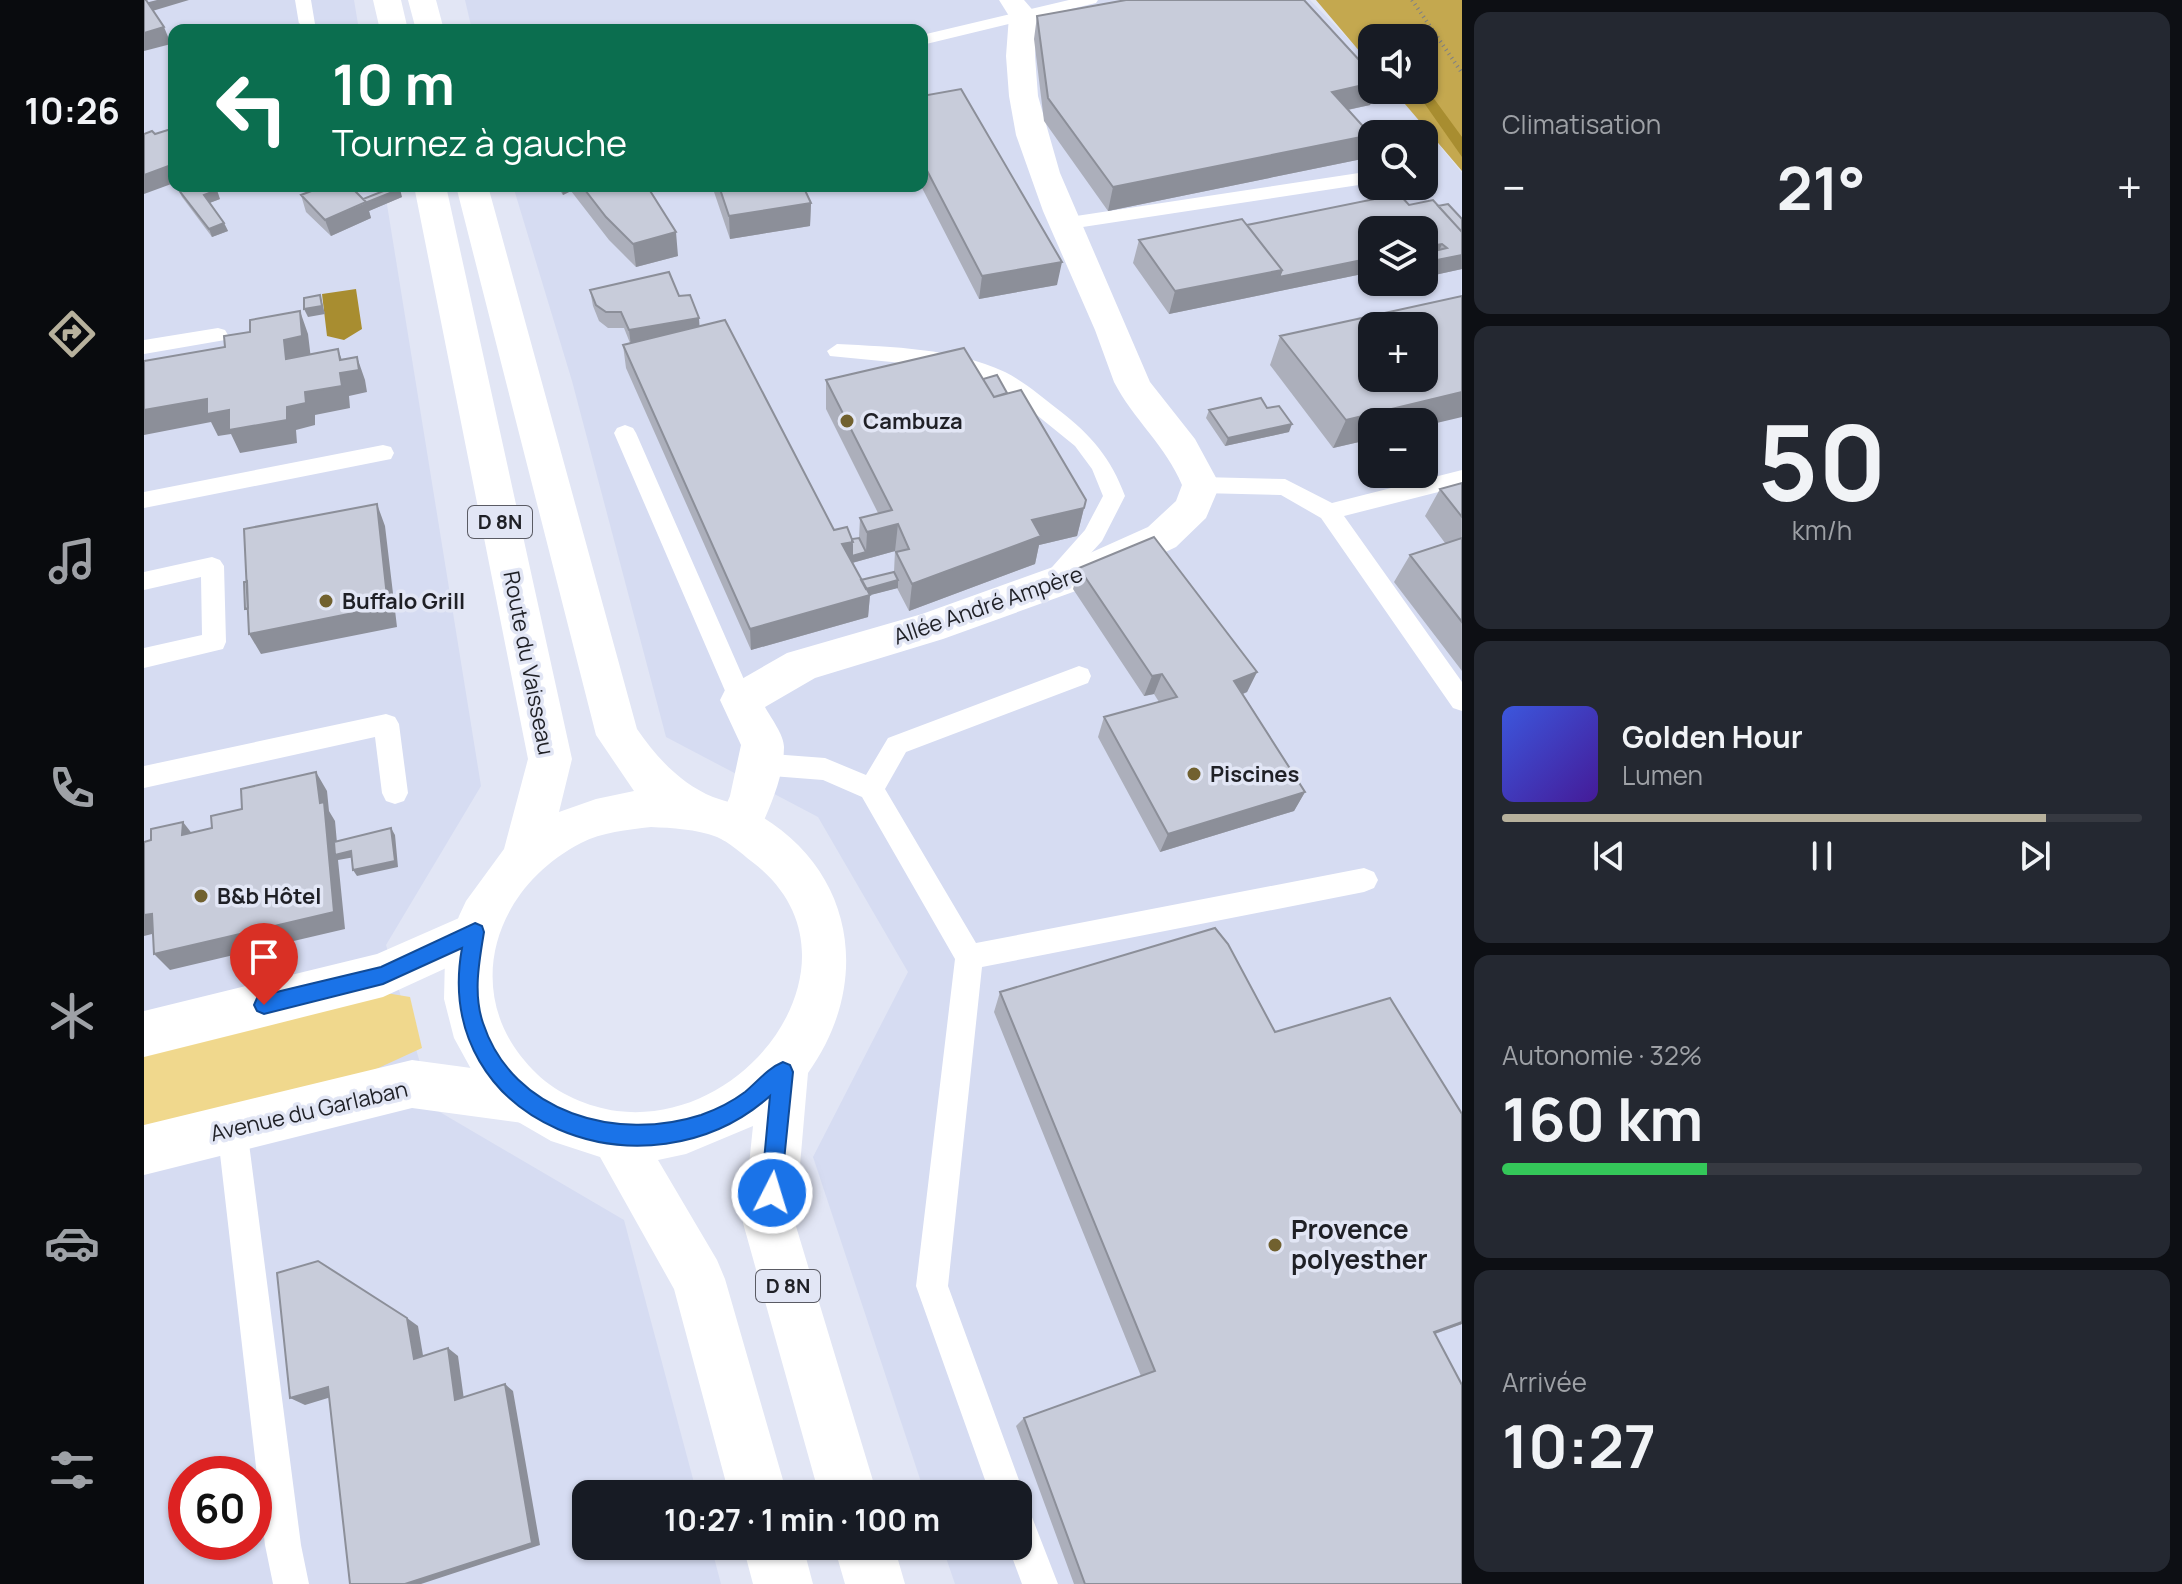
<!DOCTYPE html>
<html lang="fr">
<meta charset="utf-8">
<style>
:root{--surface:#171b24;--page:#242831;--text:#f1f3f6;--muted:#9ea1a6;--line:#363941;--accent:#b7b19c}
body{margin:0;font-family:Manrope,sans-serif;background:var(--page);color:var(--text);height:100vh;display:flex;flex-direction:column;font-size:30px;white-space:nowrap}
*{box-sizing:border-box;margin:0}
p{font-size:26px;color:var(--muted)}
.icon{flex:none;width:44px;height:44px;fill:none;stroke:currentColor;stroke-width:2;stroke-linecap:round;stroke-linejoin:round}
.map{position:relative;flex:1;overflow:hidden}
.drawer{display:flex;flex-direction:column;gap:12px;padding:12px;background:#0d0f14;width:720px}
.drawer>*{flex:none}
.guide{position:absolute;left:24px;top:24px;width:760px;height:168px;border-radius:16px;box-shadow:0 2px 6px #0004;background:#0b6e4f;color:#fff;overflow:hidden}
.tools{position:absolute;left:1214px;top:24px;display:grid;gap:16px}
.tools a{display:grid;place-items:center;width:80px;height:80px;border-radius:16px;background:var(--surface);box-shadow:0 2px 6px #0004;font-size:40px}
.speed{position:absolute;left:24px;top:1456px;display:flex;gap:16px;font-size:40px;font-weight:700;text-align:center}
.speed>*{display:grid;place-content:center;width:104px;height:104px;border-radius:50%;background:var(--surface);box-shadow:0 2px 6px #0004;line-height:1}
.speed .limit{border:12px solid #d22;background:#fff;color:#111}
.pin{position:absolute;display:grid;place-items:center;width:68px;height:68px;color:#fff;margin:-82px -34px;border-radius:50% 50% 50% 0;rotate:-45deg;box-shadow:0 0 8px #0007}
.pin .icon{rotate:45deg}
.me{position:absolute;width:88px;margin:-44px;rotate:5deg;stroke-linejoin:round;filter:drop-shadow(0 0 6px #0008)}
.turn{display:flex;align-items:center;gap:28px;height:168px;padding:0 32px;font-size:36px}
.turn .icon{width:104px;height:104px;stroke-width:2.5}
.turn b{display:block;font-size:56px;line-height:68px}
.big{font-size:60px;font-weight:700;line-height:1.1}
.drawer .widget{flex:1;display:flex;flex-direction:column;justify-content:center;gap:12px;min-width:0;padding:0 28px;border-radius:16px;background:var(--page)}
.drawer .dial{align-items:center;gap:0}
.dial b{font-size:104px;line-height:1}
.song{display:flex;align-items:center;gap:24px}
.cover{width:96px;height:96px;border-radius:12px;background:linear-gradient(135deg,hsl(230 70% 55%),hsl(260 70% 35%))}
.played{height:8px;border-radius:4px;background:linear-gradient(90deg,var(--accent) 85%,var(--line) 85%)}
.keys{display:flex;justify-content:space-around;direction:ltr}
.heat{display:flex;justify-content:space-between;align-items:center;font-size:44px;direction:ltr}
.charge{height:12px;border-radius:6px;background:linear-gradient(90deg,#34c759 32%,var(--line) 0)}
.trip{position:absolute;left:428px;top:1480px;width:460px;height:80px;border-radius:16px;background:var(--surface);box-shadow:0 2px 6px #0004;font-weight:700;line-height:80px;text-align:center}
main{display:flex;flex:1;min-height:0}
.menu{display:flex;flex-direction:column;width:144px;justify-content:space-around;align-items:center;background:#090b0e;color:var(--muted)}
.menu .icon{width:56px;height:56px}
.menu .on{color:var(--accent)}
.menu b{font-size:36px;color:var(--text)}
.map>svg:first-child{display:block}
.built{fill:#d6dcf2;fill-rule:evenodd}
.green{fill:#f0d88d}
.forest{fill:#c4a84f}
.water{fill:#a88d30}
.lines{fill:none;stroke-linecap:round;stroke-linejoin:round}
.path{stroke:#7c7e88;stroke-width:4;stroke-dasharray:1 4;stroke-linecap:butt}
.lane{fill:#fff;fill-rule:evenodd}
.street{fill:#fff;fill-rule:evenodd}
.primary{fill:#fff;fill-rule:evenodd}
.wall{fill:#acafbb;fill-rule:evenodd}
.shaded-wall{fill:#8c8f99}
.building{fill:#c8ccda;stroke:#8c8f99;stroke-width:2;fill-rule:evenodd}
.route{fill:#1a73e8;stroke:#114b97;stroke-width:2}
.poi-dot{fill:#71612f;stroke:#e2e6f5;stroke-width:3}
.labels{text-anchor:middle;stroke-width:7;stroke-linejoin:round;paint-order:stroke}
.shield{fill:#e2e6f5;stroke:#5a5b64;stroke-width:2}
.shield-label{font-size:20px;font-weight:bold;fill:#1f2026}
.poi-label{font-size:22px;font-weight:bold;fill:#1f2026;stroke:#e2e6f5;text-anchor:start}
.street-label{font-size:22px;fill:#1f2026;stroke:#e2e6f5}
.near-poi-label{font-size:26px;font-weight:bold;fill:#1f2026;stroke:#e2e6f5;text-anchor:start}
</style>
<main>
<nav class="menu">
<b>10:26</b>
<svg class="icon on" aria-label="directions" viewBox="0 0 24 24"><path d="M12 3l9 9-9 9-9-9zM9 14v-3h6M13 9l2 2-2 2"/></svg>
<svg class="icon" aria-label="music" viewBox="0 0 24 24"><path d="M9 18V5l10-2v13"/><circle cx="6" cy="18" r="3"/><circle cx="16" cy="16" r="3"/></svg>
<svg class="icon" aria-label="phone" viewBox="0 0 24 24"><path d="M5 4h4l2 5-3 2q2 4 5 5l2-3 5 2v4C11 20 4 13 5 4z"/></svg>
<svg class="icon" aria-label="climate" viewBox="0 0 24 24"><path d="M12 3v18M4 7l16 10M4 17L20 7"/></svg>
<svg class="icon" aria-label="car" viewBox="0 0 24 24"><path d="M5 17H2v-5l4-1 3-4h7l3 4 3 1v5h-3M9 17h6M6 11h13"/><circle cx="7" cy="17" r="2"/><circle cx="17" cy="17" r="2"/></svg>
<svg class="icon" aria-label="filters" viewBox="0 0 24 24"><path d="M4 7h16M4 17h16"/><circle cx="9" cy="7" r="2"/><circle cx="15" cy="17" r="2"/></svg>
</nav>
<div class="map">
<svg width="1318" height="1584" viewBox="0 0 1318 1584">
<rect width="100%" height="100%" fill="#e2e6f5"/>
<path class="built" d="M0 0H210L215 30H30V186H240L337 786 242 945 289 1108 480 1220 553 1494H442V1546H567L577 1584H0ZM42 1474H110V1542H42Z
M321 0H1166L1228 63V90H1250L1318 173V1584H811L798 1546H874V1494H781L669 1157 764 972 674 817 522 737 428 381 369 186H778V30H328ZM1228 134H1280V186H1228ZM1228 230H1280V282H1228ZM1228 326H1280V378H1228ZM1228 422H1280V474H1228Z"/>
<path class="green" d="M236 992 266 997 278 1048 217 1076 0 1136V1049Z"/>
<path class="forest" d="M1172 0H1318V171L1249 90H1280V38H1228V66Z"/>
<path class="water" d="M1280 85 1318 137V157L1271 90H1280Z
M212 289 218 329 200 340 183 336 178 294Z"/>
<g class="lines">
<path class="path" d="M1268 0 1318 73"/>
<path class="lane" d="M151 0H167L172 30H156Z
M925 0H954L952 3 778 45V35Z
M1228 171V183L919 230 909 224 919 218Z
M74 328 81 330 84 335 81 340 0 354V340Z
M693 344C749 347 809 348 861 372 881 382 898 397 916 411 947 435 967 458 981 496L958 541 913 590 905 593 897 590 893 584 941 530 959 496 948 469 931 446 878 403 846 383 789 366 686 356 683 351Z
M481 425 489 428 492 433 609 700 606 707 597 710 588 707 585 700 470 433 473 428Z
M239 445 247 447 250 453 247 459 0 508V492Z
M1318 470V486L1200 516 1318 682V711L1309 708 1177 518 1137 495 1057 493 1049 491 1046 485 1049 479 1057 477 1141 479 1188 503Z
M68 557 76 560 80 566 82 642 79 649 0 668V648L58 635 57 577 0 590V572Z
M935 666 944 669 947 676 944 683 762 752 741 789 832 943 1220 868 1230 872 1234 880 1230 888 1220 892 838 967 804 1286 880 1494 874 1507 886 1512 914 1584H878L864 1546H874V1494H846L772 1286 811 959 718 797 679 780 615 775 606 772 602 764 606 756 615 753 681 758 722 775 744 738Z
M242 714 251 717 255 724 264 793 260 801 251 804 242 801 238 793 231 737 0 788V766Z
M88 1113 99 1118 103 1128 157 1545 165 1584H129L121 1545 73 1128 77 1118Z"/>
<path class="street" d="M855 0H880L893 15 891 56 894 96 916 173 1006 382 1051 439 1076 485 1062 518 1032 547 965 579 799 639 671 678 621 707C627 718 640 735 640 747 640 778 624 812 611 840L595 845 579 840 573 826 586 796 597 745 576 700 582 688 643 653 778 614 937 557 1004 527 1032 501 1038 485C1022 446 989 419 970 382L951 330 899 211 872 135 865 96 862 56 865 16Z
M331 911 348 917 354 932 348 947 239 997 0 1057V1011L233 954Z
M268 1060 379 1075 397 1082 404 1099 397 1116 379 1123 268 1108 0 1175V1125Z"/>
<path class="primary" d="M229 0H257L264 30H236Z
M264 0H292L300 30H272Z
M270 186H302L428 759 415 812 452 799 490 791 452 735 312 186H344L493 729C512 757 537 784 569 797 583 802 597 805 610 812 711 868 729 982 664 1073L651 1223 733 1494H675L599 1223 609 1126 542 1154 514 1160 573 1260 581 1279 643 1494H585L530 1289 456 1157 407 1141 369 1119 338 1089 310 1038 300 999 301 957 315 916 322 901 360 849 384 759ZM507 827C528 828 552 829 573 837 585 842 597 853 607 861 730 952 609 1128 473 1111 444 1107 414 1094 393 1074 315 1000 346 890 437 843 458 832 483 830 507 827Z
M599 1546H659L669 1584H609Z
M690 1546H750L761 1584H701Z"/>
</g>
<path class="wall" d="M893 16 1232 90 1226 105 1204 110 1218 159 964 211 900 121 890 39Z
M778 96 913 285 835 299 777 186H778Z
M166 186 219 199 240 191 238 186 258 197 225 211 227 218 187 236 162 212 157 195 168 191Z
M413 186H503L534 256 492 267 465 240 427 191 419 195Z
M568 186H659L667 203 666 226 586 239Z
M34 189 76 199 65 203 80 223 84 231 68 237 38 197Z
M1265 205 1294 206 1318 219V269L1286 276 1280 269 1282 261 1280 262V230H1228V272L1025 314 989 263 995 240Z
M446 290 535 296 690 530 708 539 715 538 716 518 734 513 682 409V380L839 379 863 393 942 500 933 536 895 545 891 564 765 611 753 588 726 595 724 617 607 650 482 368 479 345 486 343 480 328H464L455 321 449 306ZM751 551 750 572 717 580 708 563Z
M1136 336 1228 422V439L1189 448 1126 365Z
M1123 408 1145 432 1081 446 1062 418 1065 410Z
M1318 483V671L1250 582 1266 555 1301 543 1281 516 1296 489Z
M935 568 1113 672 1103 692 1099 694 1161 792 1150 811 1016 852 954 737 960 717 1015 702 1010 694 1000 696 929 589Z
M856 992 1131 1032 1318 1114V1324L1291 1334 1318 1584H930L872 1426 880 1418 997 1376 850 1012Z"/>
<path class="shaded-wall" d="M13 0H45L5 12 1 3Z
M20 27 27 44 0 51V33Z
M1228 83V90H1232L1226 105 1179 115 1188 92Z
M1227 135 1218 159 964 211 969 187Z
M30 164V183L0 194V175Z
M417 186H426L427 191 419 195Z
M256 189 258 197 225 211 227 218 187 236 181 220Z
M73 190 76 199 63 204 60 195Z
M667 203 666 226 586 239 585 216Z
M80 223 84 231 68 237 65 229Z
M532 232 534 256 492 267 489 244Z
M1298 244 1292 258 1286 252 1282 261 1280 262V247Z
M1318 255V269L1286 276 1293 260Z
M1228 258V272L1025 314 1031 291 1138 270Z
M918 262 913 285 835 299 838 276Z
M176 295 181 314 164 317 160 309Z
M156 311 164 334 167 359H142L140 340Z
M555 318 556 334 487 346 485 330Z
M194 349 202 372 213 357 221 380 223 392 205 396 206 408 171 415V425L152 430 153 443 96 453 87 434 74 436 67 422 0 435V410L63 399 85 410 143 407 161 392 196 360Z
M1318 392V417L1280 426V422H1228V439L1189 448 1202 420Z
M1148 424 1145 432 1081 446 1084 438Z
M233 504 241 526 253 627 117 654 105 634Z
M940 508 933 536 895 545 891 564 765 611 768 584 888 520Z
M754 524 751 551 697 566 698 544 709 542 722 552 723 532Z
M754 580V588L715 598V591Z
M726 595 724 617 607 650 606 629Z
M1113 672 1103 692 1081 701 1090 681Z
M1018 674 1010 694 1000 696 1008 676Z
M172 772 183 791 185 811 191 821 194 854 207 851 211 857 194 860 201 929 26 970 10 954 176 803Z
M1161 792 1150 811 1016 852 1024 834Z
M39 822 53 840 38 835Z
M247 828 251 835 254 867 213 876 209 870Z
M8 914 24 930 0 936V915Z
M263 1318 274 1326 281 1367 270 1359Z
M1318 1322V1324L1268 1342 1290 1332Z
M304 1348 314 1356 321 1407 311 1400Z
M361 1384 369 1391 396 1545 277 1584H261Z
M184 1387 197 1394 161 1405 146 1398Z"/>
<path class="building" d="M0 0H2L20 27 0 33Z
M982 0H1160L1228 74V83L1188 92 1227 135 969 187 904 98 893 16Z
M155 25V30H120Z
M817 89 918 262 838 276 778 161V96Z
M30 128V164L0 175V134L8 131 11 134Z
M41 186H70L73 190 60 195 80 223 65 229 34 189Z
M167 186H206L222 202 181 220 157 195 170 190Z
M239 186H253L256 189 221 203 222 202 219 199 242 190Z
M438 186H503L532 232 489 244 462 217Z
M575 186H659L667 203 585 216Z
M1255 194 1265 205 1289 200 1318 232V255L1293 260 1286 252 1303 248 1298 244 1280 247V230H1228V258L1135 277 1138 270 1103 225Z
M1304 204 1318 219V232L1294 206Z
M1098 219 1138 270 1031 291 995 240Z
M525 272 535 296 546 295 555 318 485 330 477 312H462L452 305 446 290Z
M176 295 178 306 160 309V298Z
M1318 296V392L1202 420 1136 336ZM1228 326H1280V378H1228Z
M156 311 158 336 140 340 142 359 194 349 196 360 213 357 215 370 196 373 198 386 161 392 162 403 143 407V420L85 430V410L63 414V399L0 410V361L81 347 80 336 106 332V320Z
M581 320 690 530 703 527 709 542 698 544 726 595 606 629 479 345Z
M820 348 850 397 877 390 942 500 940 508 888 520 897 536 768 584 752 552 765 549 754 524 723 532 716 518 748 510 682 380Z
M853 375 863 393 850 397 839 379Z
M1117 398 1123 408 1135 406 1148 424 1084 438 1065 410Z
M1318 483V517L1296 489Z
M233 504 244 606 105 634 100 529Z
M1010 537 1113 672 1090 681 1161 792 1024 834 960 717 1033 697 1018 674 1008 676 935 568Z
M715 538 722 552 708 556V539Z
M1318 538V622L1266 555Z
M750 572 754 580 722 589 717 580Z
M103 581 104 608 101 609 100 582Z
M172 772 176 803 180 802 190 912 10 954 8 914 0 915V842L7 840V829L39 822 38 835 68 828 67 816 98 809 97 789Z
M247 828 251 861 209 870 207 851 191 855 190 842Z
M1071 928 1084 944 1131 1032 1246 998 1318 1114V1322L1290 1332 1318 1385V1584H941L880 1418 1011 1371 856 992Z
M174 1261 263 1318 270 1359 304 1348 311 1400 361 1384 388 1543 261 1584H206L184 1387 146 1398 133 1273Z"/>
<path class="route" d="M331 923 338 926 340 932C335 962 329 994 339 1023 369 1114 474 1142 557 1115 571 1110 589 1101 601 1092 613 1082 624 1068 639 1062L646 1065 649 1072 636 1200 628 1203 620 1200 617 1193 626 1096C504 1205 286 1125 318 948L239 984 120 1014 113 1011 110 1005 113 998 120 995 237 967Z"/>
<g class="poi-dot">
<circle cx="703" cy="421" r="8"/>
<circle cx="182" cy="601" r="8"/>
<circle cx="1050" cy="774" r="8"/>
<circle cx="57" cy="896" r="8"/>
<circle cx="1131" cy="1245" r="8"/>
</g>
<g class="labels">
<g class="shield">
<rect x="324" y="506" width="64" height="32" rx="6"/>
<rect x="612" y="1270" width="64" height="32" rx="6"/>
</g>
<g class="shield-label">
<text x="356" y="529">D 8N</text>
<text x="644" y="1293">D 8N</text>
</g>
<g class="poi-label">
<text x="719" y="429">Cambuza</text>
<text x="198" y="609">Buffalo Grill</text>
<text x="1066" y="782">Piscines</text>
<text x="73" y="904">B&amp;b Hôtel</text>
</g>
<g class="street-label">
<text transform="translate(844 605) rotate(-19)" y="8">Allée André Ampère</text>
<text transform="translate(385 663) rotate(79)" y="8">Route du Vaisseau</text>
<text transform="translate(165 1111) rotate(-13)" y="8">Avenue du Garlaban</text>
</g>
<g class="near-poi-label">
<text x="1147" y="1239">Provence<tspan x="1147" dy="30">polyesther</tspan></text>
</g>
</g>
</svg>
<div class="tools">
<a><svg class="icon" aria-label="sound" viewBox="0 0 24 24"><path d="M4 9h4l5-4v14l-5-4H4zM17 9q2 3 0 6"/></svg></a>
<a><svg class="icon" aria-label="search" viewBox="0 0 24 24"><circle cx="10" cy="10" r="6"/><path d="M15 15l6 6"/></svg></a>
<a><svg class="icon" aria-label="layers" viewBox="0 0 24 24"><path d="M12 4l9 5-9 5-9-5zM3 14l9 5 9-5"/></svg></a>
<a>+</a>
<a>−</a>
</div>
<div class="speed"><div class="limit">60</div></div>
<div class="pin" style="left:120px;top:1005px;background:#d93025"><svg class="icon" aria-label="arrive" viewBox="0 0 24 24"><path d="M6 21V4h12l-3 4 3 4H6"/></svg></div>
<svg class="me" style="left:628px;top:1193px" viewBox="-20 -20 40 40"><circle r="17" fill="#1a73e8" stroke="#fff" stroke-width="3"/><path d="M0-11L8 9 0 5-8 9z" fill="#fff"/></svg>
<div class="trip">10:27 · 1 min · 100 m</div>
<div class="guide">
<div class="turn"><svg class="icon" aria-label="left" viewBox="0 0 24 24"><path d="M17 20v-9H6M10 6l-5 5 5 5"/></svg><div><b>10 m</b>Tournez à gauche</div></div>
</div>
</div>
<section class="drawer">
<div class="widget"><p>Climatisation</p>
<div class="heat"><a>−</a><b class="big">21°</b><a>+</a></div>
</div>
<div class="widget dial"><b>50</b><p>km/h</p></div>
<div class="widget">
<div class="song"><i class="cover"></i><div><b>Golden Hour</b><p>Lumen</p></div></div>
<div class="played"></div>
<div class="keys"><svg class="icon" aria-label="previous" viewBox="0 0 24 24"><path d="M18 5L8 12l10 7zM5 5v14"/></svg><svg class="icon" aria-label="pause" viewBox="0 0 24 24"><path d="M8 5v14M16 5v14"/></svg><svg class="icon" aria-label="next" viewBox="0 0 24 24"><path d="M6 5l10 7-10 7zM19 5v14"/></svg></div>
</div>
<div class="widget"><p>Autonomie · 32%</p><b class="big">160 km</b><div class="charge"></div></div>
<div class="widget"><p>Arrivée</p><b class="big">10:27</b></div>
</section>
</main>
